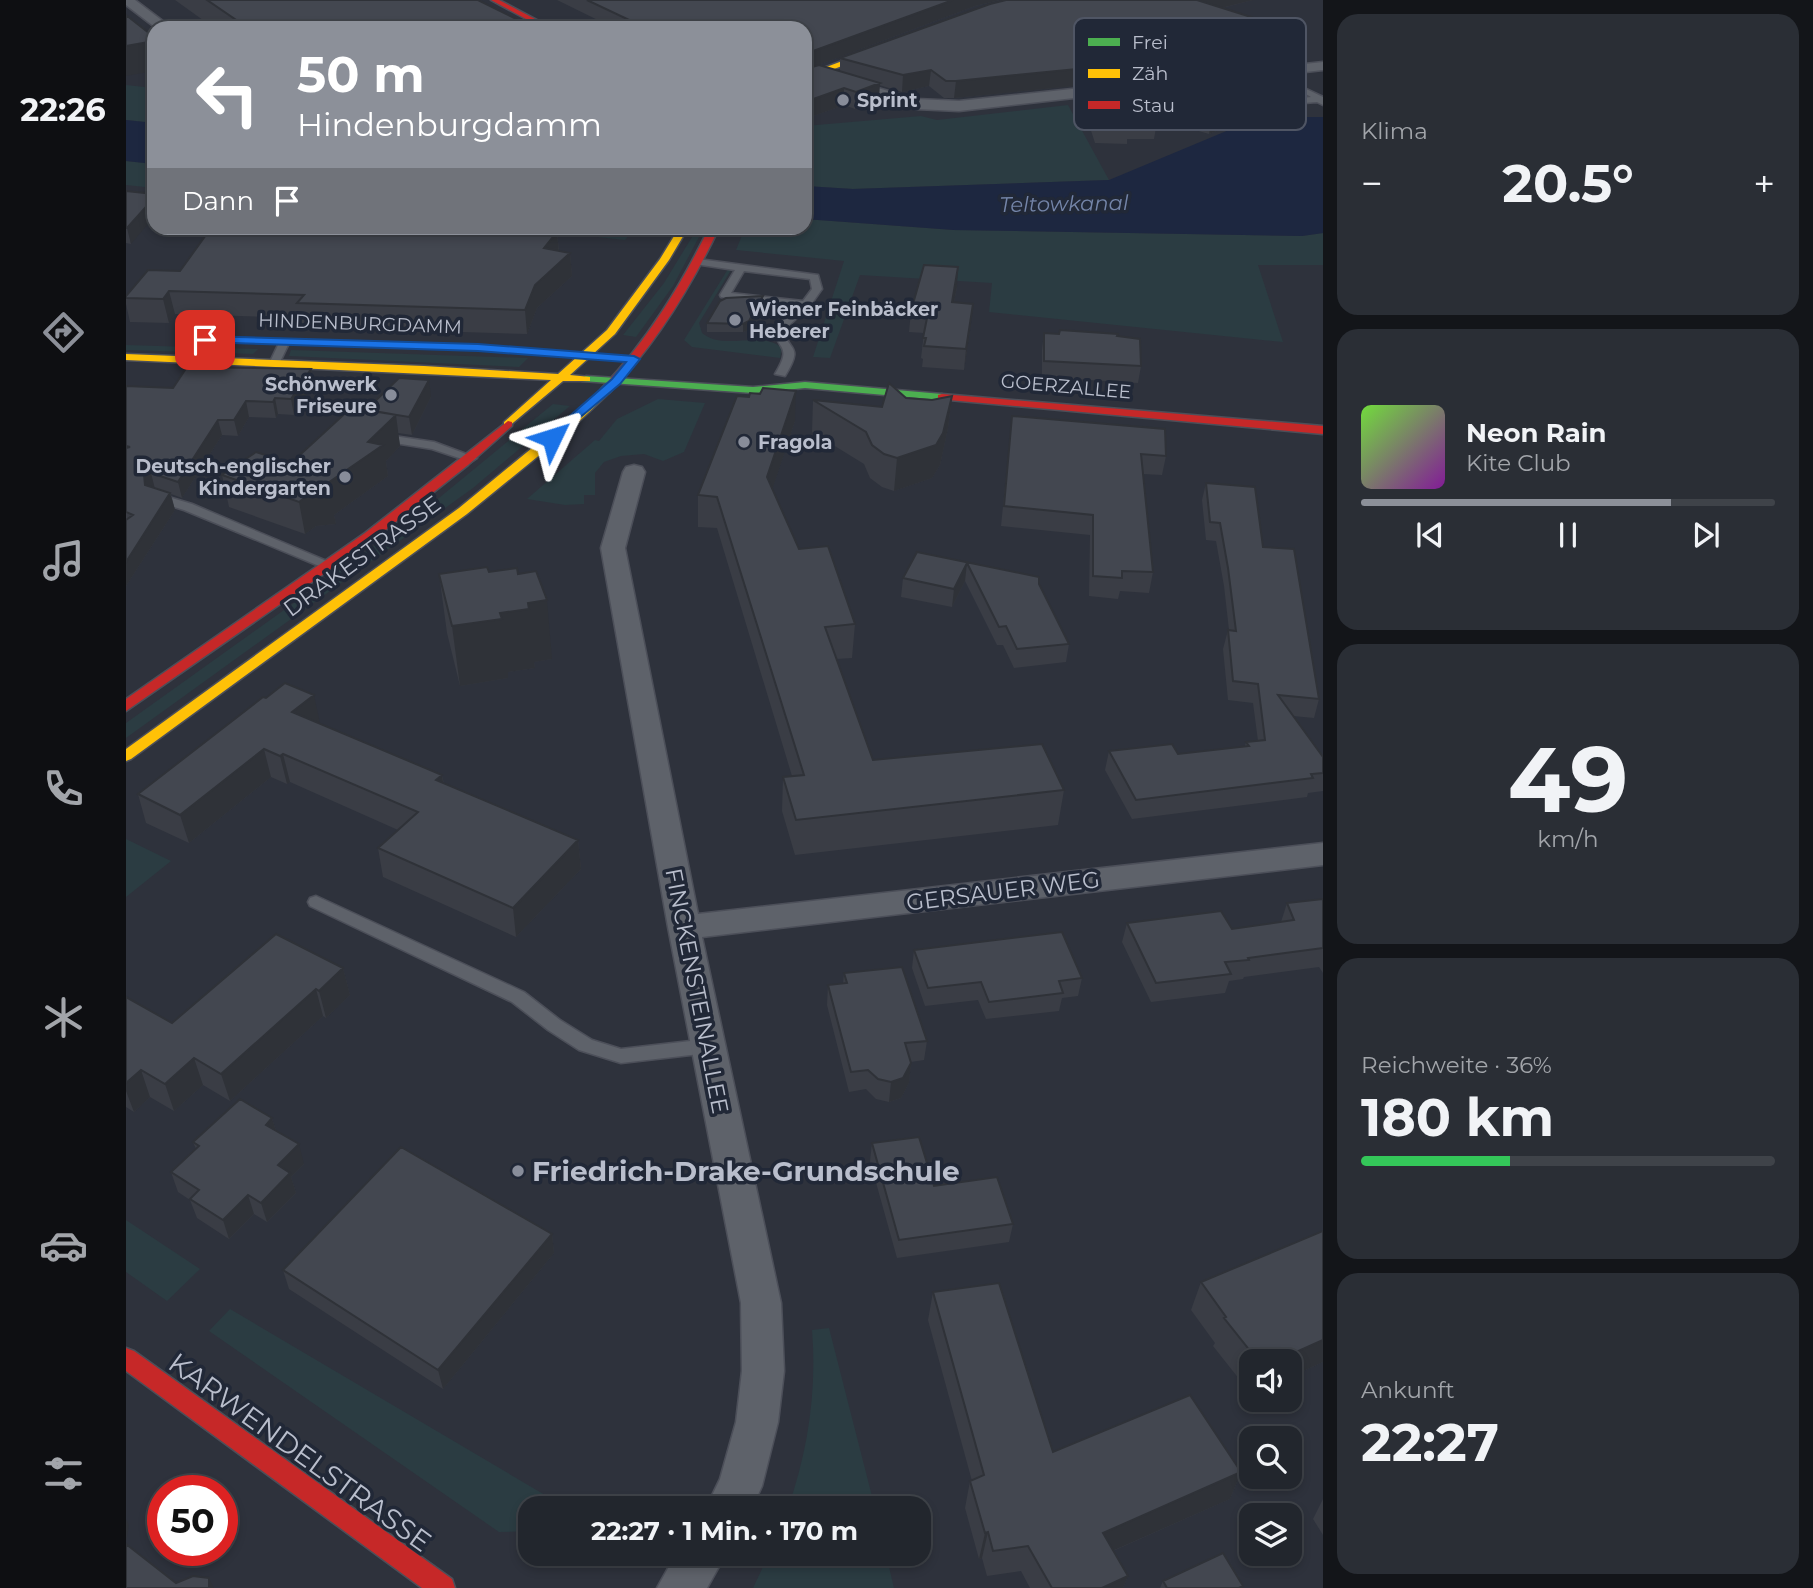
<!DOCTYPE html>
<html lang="de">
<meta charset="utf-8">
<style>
:root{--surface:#22262d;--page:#2a2e35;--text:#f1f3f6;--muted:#a2a5aa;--line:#3f4349;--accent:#8c9099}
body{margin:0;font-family:Montserrat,sans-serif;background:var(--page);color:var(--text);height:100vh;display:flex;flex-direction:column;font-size:26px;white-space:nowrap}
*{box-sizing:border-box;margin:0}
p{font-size:23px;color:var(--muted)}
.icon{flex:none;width:38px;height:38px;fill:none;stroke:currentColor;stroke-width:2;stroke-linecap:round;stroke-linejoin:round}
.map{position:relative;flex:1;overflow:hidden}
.drawer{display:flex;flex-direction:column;gap:14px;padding:14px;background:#131519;width:490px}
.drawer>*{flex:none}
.top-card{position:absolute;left:21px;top:21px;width:665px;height:214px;border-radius:21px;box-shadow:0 4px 10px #0003,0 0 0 2px var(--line);background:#8c9099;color:#fff;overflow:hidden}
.buttons{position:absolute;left:1113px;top:1349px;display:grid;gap:14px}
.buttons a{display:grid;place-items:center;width:63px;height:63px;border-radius:14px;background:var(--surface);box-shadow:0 4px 10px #0003,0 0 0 2px var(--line);font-size:35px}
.speed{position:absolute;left:21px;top:1475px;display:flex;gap:14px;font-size:35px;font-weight:700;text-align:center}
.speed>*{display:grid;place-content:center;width:91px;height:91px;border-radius:50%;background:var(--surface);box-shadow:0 4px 10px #0003,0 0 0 2px var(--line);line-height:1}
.speed .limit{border:10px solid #d22;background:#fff;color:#111}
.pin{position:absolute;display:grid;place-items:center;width:60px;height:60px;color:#fff;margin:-30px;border-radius:14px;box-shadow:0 4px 10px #0006}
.me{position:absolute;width:77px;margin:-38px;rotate:49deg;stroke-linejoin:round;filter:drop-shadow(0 0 5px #0008)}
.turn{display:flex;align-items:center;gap:24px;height:147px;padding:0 35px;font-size:32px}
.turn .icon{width:91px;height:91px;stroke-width:2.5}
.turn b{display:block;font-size:49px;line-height:60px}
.then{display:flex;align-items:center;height:66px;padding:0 35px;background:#0003;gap:14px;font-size:26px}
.big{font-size:52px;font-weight:700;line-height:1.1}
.drawer .widget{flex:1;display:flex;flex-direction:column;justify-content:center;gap:10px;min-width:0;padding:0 24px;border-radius:21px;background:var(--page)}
.drawer .dial{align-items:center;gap:0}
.dial b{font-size:91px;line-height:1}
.song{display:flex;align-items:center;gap:21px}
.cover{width:84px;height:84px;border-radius:10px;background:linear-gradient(135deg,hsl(100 70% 55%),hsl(290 70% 35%))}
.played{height:7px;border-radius:4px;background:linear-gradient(90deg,var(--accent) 75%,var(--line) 75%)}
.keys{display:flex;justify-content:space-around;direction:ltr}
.heat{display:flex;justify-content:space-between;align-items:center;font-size:38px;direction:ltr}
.charge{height:10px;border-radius:5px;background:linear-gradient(90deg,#34c759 36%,var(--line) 0)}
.trip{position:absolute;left:392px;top:1496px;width:413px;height:70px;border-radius:21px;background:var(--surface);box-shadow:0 4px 10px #0003,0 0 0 2px var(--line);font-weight:700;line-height:70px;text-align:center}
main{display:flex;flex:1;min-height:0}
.dock{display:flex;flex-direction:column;width:126px;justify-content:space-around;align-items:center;background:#0e0f12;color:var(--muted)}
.dock .icon{width:49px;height:49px}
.dock .selected{color:var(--accent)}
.dock b{font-size:32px;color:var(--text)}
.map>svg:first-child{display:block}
.green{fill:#2b3c42}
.water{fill:#1d2740}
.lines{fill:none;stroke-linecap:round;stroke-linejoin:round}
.lane-casing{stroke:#4c4f59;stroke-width:3}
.street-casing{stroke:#4c4f59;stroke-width:3}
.fast-casing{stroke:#4c4f59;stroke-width:3}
.slow-casing{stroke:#4c4f59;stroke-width:3}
.jam-casing{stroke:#4c4f59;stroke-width:3}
.lane{fill:#5e626a;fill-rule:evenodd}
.street{fill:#5e626a;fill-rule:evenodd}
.fast{fill:#4caf50;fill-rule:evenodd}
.slow{fill:#ffc107;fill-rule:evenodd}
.jam{fill:#c62828;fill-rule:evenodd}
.wall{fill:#3a3d45}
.shaded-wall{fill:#2f3238}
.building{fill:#434750;stroke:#2f3238;stroke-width:2}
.route{fill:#1a73e8;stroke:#114b97;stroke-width:2}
.poi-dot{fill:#888d9a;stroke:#212837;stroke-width:2.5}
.labels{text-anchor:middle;stroke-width:7;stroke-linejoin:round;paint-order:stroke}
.far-poi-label{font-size:19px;font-weight:bold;fill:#b9becc;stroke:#212837;text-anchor:start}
.far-street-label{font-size:19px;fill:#b9becc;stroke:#212837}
.far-water-label{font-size:21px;font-style:italic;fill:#7485a9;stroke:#212837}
.street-label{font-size:23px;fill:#b9becc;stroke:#212837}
.near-poi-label{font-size:28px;font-weight:bold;fill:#b9becc;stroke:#212837;text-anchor:start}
.near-street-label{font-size:28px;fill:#b9becc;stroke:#212837}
.key{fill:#212837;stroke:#4f5564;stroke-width:2}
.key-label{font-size:19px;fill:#b9becc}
</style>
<main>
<nav class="dock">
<b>22:26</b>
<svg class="icon selected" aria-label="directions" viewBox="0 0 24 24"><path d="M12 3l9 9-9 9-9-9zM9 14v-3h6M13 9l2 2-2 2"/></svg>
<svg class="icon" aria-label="music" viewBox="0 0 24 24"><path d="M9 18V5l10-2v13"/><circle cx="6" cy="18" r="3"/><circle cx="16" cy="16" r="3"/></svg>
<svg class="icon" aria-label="phone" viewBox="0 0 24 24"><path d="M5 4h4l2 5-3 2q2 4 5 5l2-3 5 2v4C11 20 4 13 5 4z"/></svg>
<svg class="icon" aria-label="climate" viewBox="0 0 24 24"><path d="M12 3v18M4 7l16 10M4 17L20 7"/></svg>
<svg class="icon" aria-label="car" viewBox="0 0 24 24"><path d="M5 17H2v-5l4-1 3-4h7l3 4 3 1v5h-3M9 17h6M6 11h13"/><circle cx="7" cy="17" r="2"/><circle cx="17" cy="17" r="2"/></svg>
<svg class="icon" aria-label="filters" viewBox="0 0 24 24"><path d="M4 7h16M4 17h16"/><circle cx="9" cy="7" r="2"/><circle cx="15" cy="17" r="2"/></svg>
</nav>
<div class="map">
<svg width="1197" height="1588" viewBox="0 0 1197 1588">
<rect width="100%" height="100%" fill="#2e323c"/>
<path class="green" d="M0 85 28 88V123L0 120Z
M942 105 983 180 727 189 679 186V126L795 116 811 120Z
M0 161 28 164V188L0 185Z
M679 219 828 230 1176 236 1197 233V265H1132L1157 342 863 312 866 283 734 275 704 358 687 357 718 261 610 250 619 228H679Z
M389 228H523L520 232 507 231 499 240Z
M566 237H573L547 286 510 337 497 335 538 283Z
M602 269 605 270 573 323 576 333C599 352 634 329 656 348L654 358 566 347 558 340Z
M0 345 132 349 127 354 0 350Z
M165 350 402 358 393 367 163 356Z
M532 399 579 403 558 452 537 461 518 454 495 456 478 462 469 473V495H458V504L439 505 401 499 469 440 473 441 491 419Z
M427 404 444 406 347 488 0 738V723L302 507Z
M0 839 45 861 0 897Z
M0 1220 74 1269 41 1301 0 1272Z
M104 1309 441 1508H404V1531L373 1532 83 1331Z
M703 1328 749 1508H662C682 1450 691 1391 686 1330Z
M643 1554H760L768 1588H627Z"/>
<path class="water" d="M1134 117H1197V233L1176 236 828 230 679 219V186L727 189 983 180Z
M0 120 28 123V164L0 161Z"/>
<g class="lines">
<g class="lane-casing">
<path id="lane" d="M1157 83 1174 86 1197 97V105L1191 102 1112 108 1108 106 1185 97C1154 77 1112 90 1079 96L1075 94 1125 84Z
M572 259 692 275 696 289 684 306 659 329C659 352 680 342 659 376L649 374C668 343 649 351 649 328L672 306 595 297 594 295 609 270 569 264V260ZM618 271 684 279 686 289 677 301 605 293Z
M154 341 163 343 152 366H144L143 364Z
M254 434 308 442 351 458 345 462 306 449 250 440V436Z
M29 493 66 504 210 565 203 569 198 568 58 510 25 500 23 497Z
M190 896 398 992 434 1020 466 1040 495 1049 582 1039 589 1041 591 1046 589 1051 582 1053 495 1063 453 1050 422 1030 386 1002 184 906 182 902 184 898Z"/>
</g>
<g class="street-casing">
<path id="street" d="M0 0H9L46 28H30L0 5Z
M1197 62V70L833 111 790 109 711 85 709 82 716 78 791 99 833 101Z
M508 465 516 467 519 472 499 548 572 914 1197 843V865L576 937 655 1303 658 1371 652 1422 636 1486 626 1508H580L594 1479 610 1422 616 1371 615 1303 542 927 475 548 497 472 500 467Z
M550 1554H600L581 1588H531Z"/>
</g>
<g class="fast-casing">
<path id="fast" d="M460 376 627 387 679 382 816 394 822 397 816 400 679 388 627 393 456 381 454 379Z"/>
</g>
<g class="slow-casing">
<path id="slow" d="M759 45 766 47 679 80V75Z
M553 228H562L543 260 489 334 444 375 464 377V381H437L382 427 378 426V422L425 380 0 360V354L298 366 432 374 481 330 534 259Z
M479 388 485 391 483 393 443 431 341 514 5 759 0 761V749L333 508Z"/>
</g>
<g class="jam-casing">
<path id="jam" d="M365 0H373L426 28H417Z
M583 228H593C564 289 530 344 483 393H475V389C521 341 554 287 583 228Z
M816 394 1197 426V434L812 399V395Z
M382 421 386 422V426L342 465 248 539 0 711V699L239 533Z
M0 1348 8 1351 326 1579 329 1588H296L0 1371Z"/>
</g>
<use href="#lane" class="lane"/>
<use href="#street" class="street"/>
<use href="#fast" class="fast"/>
<use href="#slow" class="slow"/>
<use href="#jam" class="jam"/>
</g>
<path class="wall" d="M49 0H352L402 25 403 28H88Z
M431 0H874L849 6 684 68 714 72V58L880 0H1127L1096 8 1165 56 1010 73 1009 78 1071 84 1114 95 1135 99 1131 115 1083 134 1028 118 1031 122 1028 139H1001V144L969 143 955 100 957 85 828 98H818L803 86 776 92 753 85V100L729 109 718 105 679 119V28H488Z
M0 191 5 244 0 243Z
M431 232 433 251 444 253 446 276 411 308 401 334 176 327 174 318 49 314 43 323 4 322 0 304V296L54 271Z
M831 287 828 302 845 324 838 370 796 367 797 359 795 358 798 333 783 332 785 311Z
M637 296V305L623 330 617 332H581V323Z
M918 333 991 336 1015 366 1012 383 916 377V350Z
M185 369 188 384 168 415 152 414 150 418 123 417 112 436 96 435 56 498 45 494 49 510 0 586V386L47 388Z
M826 396 822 428 814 465 806 478 768 491 756 487 744 478 738 464 686 432 687 400 756 407 780 398 806 400Z
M305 397 286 435 272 433 274 446 260 461 262 476 208 515 210 524 190 526 179 534 103 507 96 475 165 463 240 410Z
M886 416 1040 456 1036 475 1017 474 1027 572 1023 593 994 591 992 599 963 596 964 535 875 526Z
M669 421 646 489 673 549 729 624 726 658 710 659 747 760 938 790 932 825 669 855 656 811 657 777 666 776 591 528 572 527V495Z
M1080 483 1137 547 1193 699 1188 718 1167 716 1197 757V791L1182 793 1181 797 1006 819 979 770 983 751 1052 754 1119 746 1120 742 1132 741 1127 703 1102 700 1097 649 1102 630H1103L1098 586 1090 541 1080 540 1076 500Z
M791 552 913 577V584L943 644 940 662 888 668 877 645H871L839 581 826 607 775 597 777 578Z
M363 572 392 574 426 659 408 662 409 668 382 672V678L334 686 321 633 313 574Z
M140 698 194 723 193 724 316 775 318 784 452 840 455 869 390 937 257 877 252 848 272 830 164 782 161 784 145 777 63 843 20 823 12 794Z
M1197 899V973L1193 967 1118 977 1117 979 1103 981 1099 993 1025 1002 996 942 1001 923 1106 929 1155 922 1161 903Z
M788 950 956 978 952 996 936 998 933 1011 860 1019 852 1000 799 1006 786 968Z
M217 968 224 995 200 1018 197 1016 104 1101 77 1085 48 1111 24 1097 8 1112 0 1107V997L46 1023Z
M718 973 801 1041 798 1060 785 1062 783 1083 775 1098 763 1102 750 1099 740 1089 723 1092 701 1005 702 985 717 984Z
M146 1118 150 1131 178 1164 165 1177 170 1193 141 1222 128 1214 103 1239 71 1218 64 1200 52 1192 45 1172 70 1149 67 1142Z
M746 1143 808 1186 887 1224 883 1242 771 1258 744 1161Z
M1197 1231V1362L1164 1377V1362H1125V1394L1087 1346 1089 1343 1065 1310 1075 1282Z
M426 1234 428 1253 317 1389 163 1289 157 1270Z
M807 1292 927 1452 1115 1472 1104 1499 987 1551 1002 1576 997 1588H904L895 1571 861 1576 856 1558 853 1559 839 1508 844 1481H846L802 1320Z
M1197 1499V1535L1187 1519Z
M1037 1581 1117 1586 1116 1588H1034Z"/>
<path class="shaded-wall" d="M827 0H874L849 6 679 70V54Z
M1069 0H1127L1067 15Z
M1169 40 1165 56 1010 73 1009 80 828 98 830 81 996 59Z
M28 41V71L0 76V46Z
M805 70 803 86 776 92 777 75Z
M754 83 753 100 729 109 730 92Z
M718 88V105L679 119V102Z
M1135 99 1131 115 1083 134 1086 118Z
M28 198V217L5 244 1 228Z
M431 232 433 254 418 248Z
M444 253 446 276 411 308 401 334 399 310 409 285Z
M832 267 831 287 824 323 826 302Z
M43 291 49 314 43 323 37 299Z
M637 296V305L623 330 617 332V324Z
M847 304 845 324 838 370 840 349Z
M185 369 188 384 168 415 165 399Z
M303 380 305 397 286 435 283 417Z
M670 391 669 421 640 508 641 477Z
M826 396 822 428 814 465 806 478 768 491 771 458Z
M149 398 152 414 150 418 147 402Z
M120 401 123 417 112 436 108 420Z
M270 415 274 446 260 461 262 476 208 515 210 524 190 526 179 534 173 502 202 483Z
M92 420 96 435 56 498 52 482Z
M25 473 29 489 19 485 18 475Z
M44 493 49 510 0 586V562Z
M841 563 839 581 826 607 828 589Z
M421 600 426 659 408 662 409 668 382 672V678L334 686 326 626 374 613 402 603Z
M188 695 194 723 172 740 166 712Z
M138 749 145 777 63 843 54 815Z
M157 754 164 782 161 784 154 756Z
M316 775 320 803 310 780Z
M452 840 455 869 390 937 387 908Z
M217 968 224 995 200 1018 193 991Z
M190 989 197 1016 104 1101 95 1074Z
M68 1058 77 1085 48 1111 39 1084Z
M785 1063 783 1083 775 1098 763 1102 765 1082Z
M15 1070 24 1097 8 1112 0 1091V1083Z
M146 1118 152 1138 140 1125Z
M173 1144 178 1164 165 1177 170 1193 141 1222 135 1203 152 1165Z
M122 1195 128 1214 103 1239 97 1220Z
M426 1234 428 1253 317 1389 312 1370Z
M1197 1340V1362L1164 1377V1362H1148Z
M1115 1472 1104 1499 968 1559 977 1533Z
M0 1519 3 1525 0 1543Z
M862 1532 856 1558 853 1559 859 1533Z
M1002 1576 997 1588H976Z
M83 1578 88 1588H83Z"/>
<path class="building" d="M81 0H352L402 25 401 28H122Z
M461 0H827L679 54V28H520Z
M880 0H1071L1125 17 1169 40 996 59 1012 63 830 81H820L805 70 777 75 714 58 864 4Z
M0 15 28 37V41L0 46Z
M693 65 754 83 730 92 718 88 679 102V69Z
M0 191 28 194V198L1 228H0Z
M85 228H392L431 232 418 248 444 253 409 285 399 310 171 303 178 295 43 291 37 299 0 298V296L22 270 54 271Z
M798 265 832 267 826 302 847 304 840 349 798 346 800 338H797L802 313 785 311Z
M637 296 623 321 617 324 581 323 594 301 600 298Z
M934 330 992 334 991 336 1014 339 1015 366 918 361V333L933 334Z
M61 367 185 369 165 399 149 398 147 402 120 401 108 420H92L52 482 25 473 18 475 19 485 44 493 0 562V520L7 515 0 512V448L4 447 0 446V386L47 388Z
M273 378 303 380 283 417 240 410Z
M763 383 780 398 806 400 826 396 817 433 810 445 771 458 758 454 746 445 740 432 687 400 756 407Z
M637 388 670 391 641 477 673 549 702 546 729 624 699 627 747 760 916 744 938 790 670 820 657 777 678 775 591 497 572 495 611 396 623 397 624 393 634 394Z
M226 407 270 415 242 442 257 445 202 483 204 492 184 494 173 502 96 475 130 452 165 463Z
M886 416 1039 429 1040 456 1015 454 1027 572 996 571V578L967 576V515L878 506Z
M1080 483 1129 487 1137 547 1168 549 1193 699 1152 695 1197 757V773L1185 774 1187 778 1010 800 983 751 1046 744 1052 754 1123 746 1120 742 1139 740 1132 684 1107 681 1102 630 1110 631 1102 568 1094 523 1084 522Z
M791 552 913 577V584L943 644 891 649 880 626 873 627 841 563 828 589 777 578Z
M361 567 363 572 391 568 392 574 410 571 421 600 402 603 403 609 374 613 376 619 326 626 313 574Z
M159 683 188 695 166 712 316 775 310 780 452 840 387 908 252 848 292 812 157 754 154 756 138 749 54 815 12 794 137 697 140 698Z
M1197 899V948L1122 958 1123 960 1099 962 1105 974 1030 983 1001 923 1095 911 1106 929 1168 920 1161 903Z
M936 932 956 978 933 981 937 993 863 1002 855 982 802 988 788 950Z
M150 934 217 968 193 991 190 989 95 1074 68 1058 39 1084 15 1070 0 1083V997L46 1023Z
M776 967 801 1041 779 1043 785 1063 777 1078 765 1082 752 1079 742 1070 725 1072 702 985 721 983 718 973Z
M114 1099 146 1118 140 1125 173 1144 152 1165 164 1173 135 1203 122 1195 97 1220 64 1199 73 1190 45 1172 73 1146 67 1142Z
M793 1137 808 1186 871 1177 887 1224 773 1240 746 1143Z
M275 1147 426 1234 312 1370 157 1270Z
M1197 1231V1340L1148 1362H1133L1098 1318 1100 1317 1075 1282Z
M873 1283 927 1452 1064 1395 1115 1472 977 1533 1002 1576 976 1588H926L902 1546 867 1551 862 1532 859 1533 844 1481 858 1475 807 1292Z
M0 1544 50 1583 67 1576 83 1578V1588H0Z
M1097 1553 1117 1586 1113 1588H1041L1037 1581Z"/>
<path class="route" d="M79 336 352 344 508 356 514 359 494 384 426 441 422 440V435L486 379 500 362 352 351 75 342V337Z"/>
<g class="poi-dot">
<circle cx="717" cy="100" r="7"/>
<circle cx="609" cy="320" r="7"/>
<circle cx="265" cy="395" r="7"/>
<circle cx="618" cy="442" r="7"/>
<circle cx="219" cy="477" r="7"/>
<circle cx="392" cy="1171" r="7"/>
</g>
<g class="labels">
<g class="far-poi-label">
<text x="731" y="107">Sprint</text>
<text x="623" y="316">Wiener Feinbäcker<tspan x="623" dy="22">Heberer</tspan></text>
<text x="251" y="391" text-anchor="end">Schönwerk<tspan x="251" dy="22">Friseure</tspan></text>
<text x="632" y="449">Fragola</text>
<text x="205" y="473" text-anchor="end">Deutsch-englischer<tspan x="205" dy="22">Kindergarten</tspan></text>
</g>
<g class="far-street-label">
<text transform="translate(234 323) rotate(2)" y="7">HINDENBURGDAMM</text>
<text transform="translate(940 386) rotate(5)" y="7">GOERZALLEE</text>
</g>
<g class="far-water-label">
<text transform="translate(938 204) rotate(-1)" y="7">Teltowkanal</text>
</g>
<g class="street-label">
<text transform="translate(236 556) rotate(-36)" y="8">DRAKESTRASSE</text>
<text transform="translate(877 891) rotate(-7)" y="8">GERSAUER WEG</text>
<text transform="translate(571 991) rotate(79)" y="8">FINCKENSTEINALLEE</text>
</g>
<g class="near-poi-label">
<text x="406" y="1181">Friedrich-Drake-Grundschule</text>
</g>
<g class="near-street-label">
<text transform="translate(174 1452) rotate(36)" y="10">KARWENDELSTRASSE</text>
</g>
</g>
<rect x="948" y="18" width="232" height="112" rx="10" class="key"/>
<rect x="962" y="38" width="32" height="8" fill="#4caf50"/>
<rect x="962" y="69" width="32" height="9" fill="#ffc107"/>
<rect x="962" y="101" width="32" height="8" fill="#c62828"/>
<g class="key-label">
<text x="1006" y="49">Frei</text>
<text x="1006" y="80">Zäh</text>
<text x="1006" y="112">Stau</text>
</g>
</svg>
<div class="buttons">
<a><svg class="icon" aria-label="sound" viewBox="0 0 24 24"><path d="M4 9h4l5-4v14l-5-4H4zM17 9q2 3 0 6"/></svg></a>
<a><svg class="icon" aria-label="search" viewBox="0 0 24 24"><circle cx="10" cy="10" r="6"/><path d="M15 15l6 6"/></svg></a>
<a><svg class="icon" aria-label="layers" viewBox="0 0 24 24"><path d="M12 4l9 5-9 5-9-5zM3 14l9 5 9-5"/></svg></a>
</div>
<div class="speed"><div class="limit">50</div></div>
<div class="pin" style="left:79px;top:340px;background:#d93025"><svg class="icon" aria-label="arrive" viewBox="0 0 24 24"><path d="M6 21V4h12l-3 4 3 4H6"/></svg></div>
<svg class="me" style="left:426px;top:438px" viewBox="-20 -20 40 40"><path d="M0-17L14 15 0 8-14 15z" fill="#1a73e8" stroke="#fff" stroke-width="4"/></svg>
<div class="trip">22:27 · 1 Min. · 170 m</div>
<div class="top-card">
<div class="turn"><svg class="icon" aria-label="left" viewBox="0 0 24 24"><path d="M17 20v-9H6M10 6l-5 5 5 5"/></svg><div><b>50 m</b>Hindenburgdamm</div></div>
<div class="then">Dann<svg class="icon" aria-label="arrive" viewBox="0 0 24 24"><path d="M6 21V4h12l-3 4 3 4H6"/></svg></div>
</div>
</div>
<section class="drawer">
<div class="widget"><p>Klima</p>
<div class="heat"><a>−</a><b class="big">20.5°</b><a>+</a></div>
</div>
<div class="widget">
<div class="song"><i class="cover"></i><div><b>Neon Rain</b><p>Kite Club</p></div></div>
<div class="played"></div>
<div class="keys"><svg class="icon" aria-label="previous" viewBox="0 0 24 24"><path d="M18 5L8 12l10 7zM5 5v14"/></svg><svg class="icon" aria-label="pause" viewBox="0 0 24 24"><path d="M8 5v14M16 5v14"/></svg><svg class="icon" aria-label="next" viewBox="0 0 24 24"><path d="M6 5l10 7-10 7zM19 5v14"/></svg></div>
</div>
<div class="widget dial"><b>49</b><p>km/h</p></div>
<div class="widget"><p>Reichweite · 36%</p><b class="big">180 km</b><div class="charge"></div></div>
<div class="widget"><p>Ankunft</p><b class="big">22:27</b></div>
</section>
</main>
